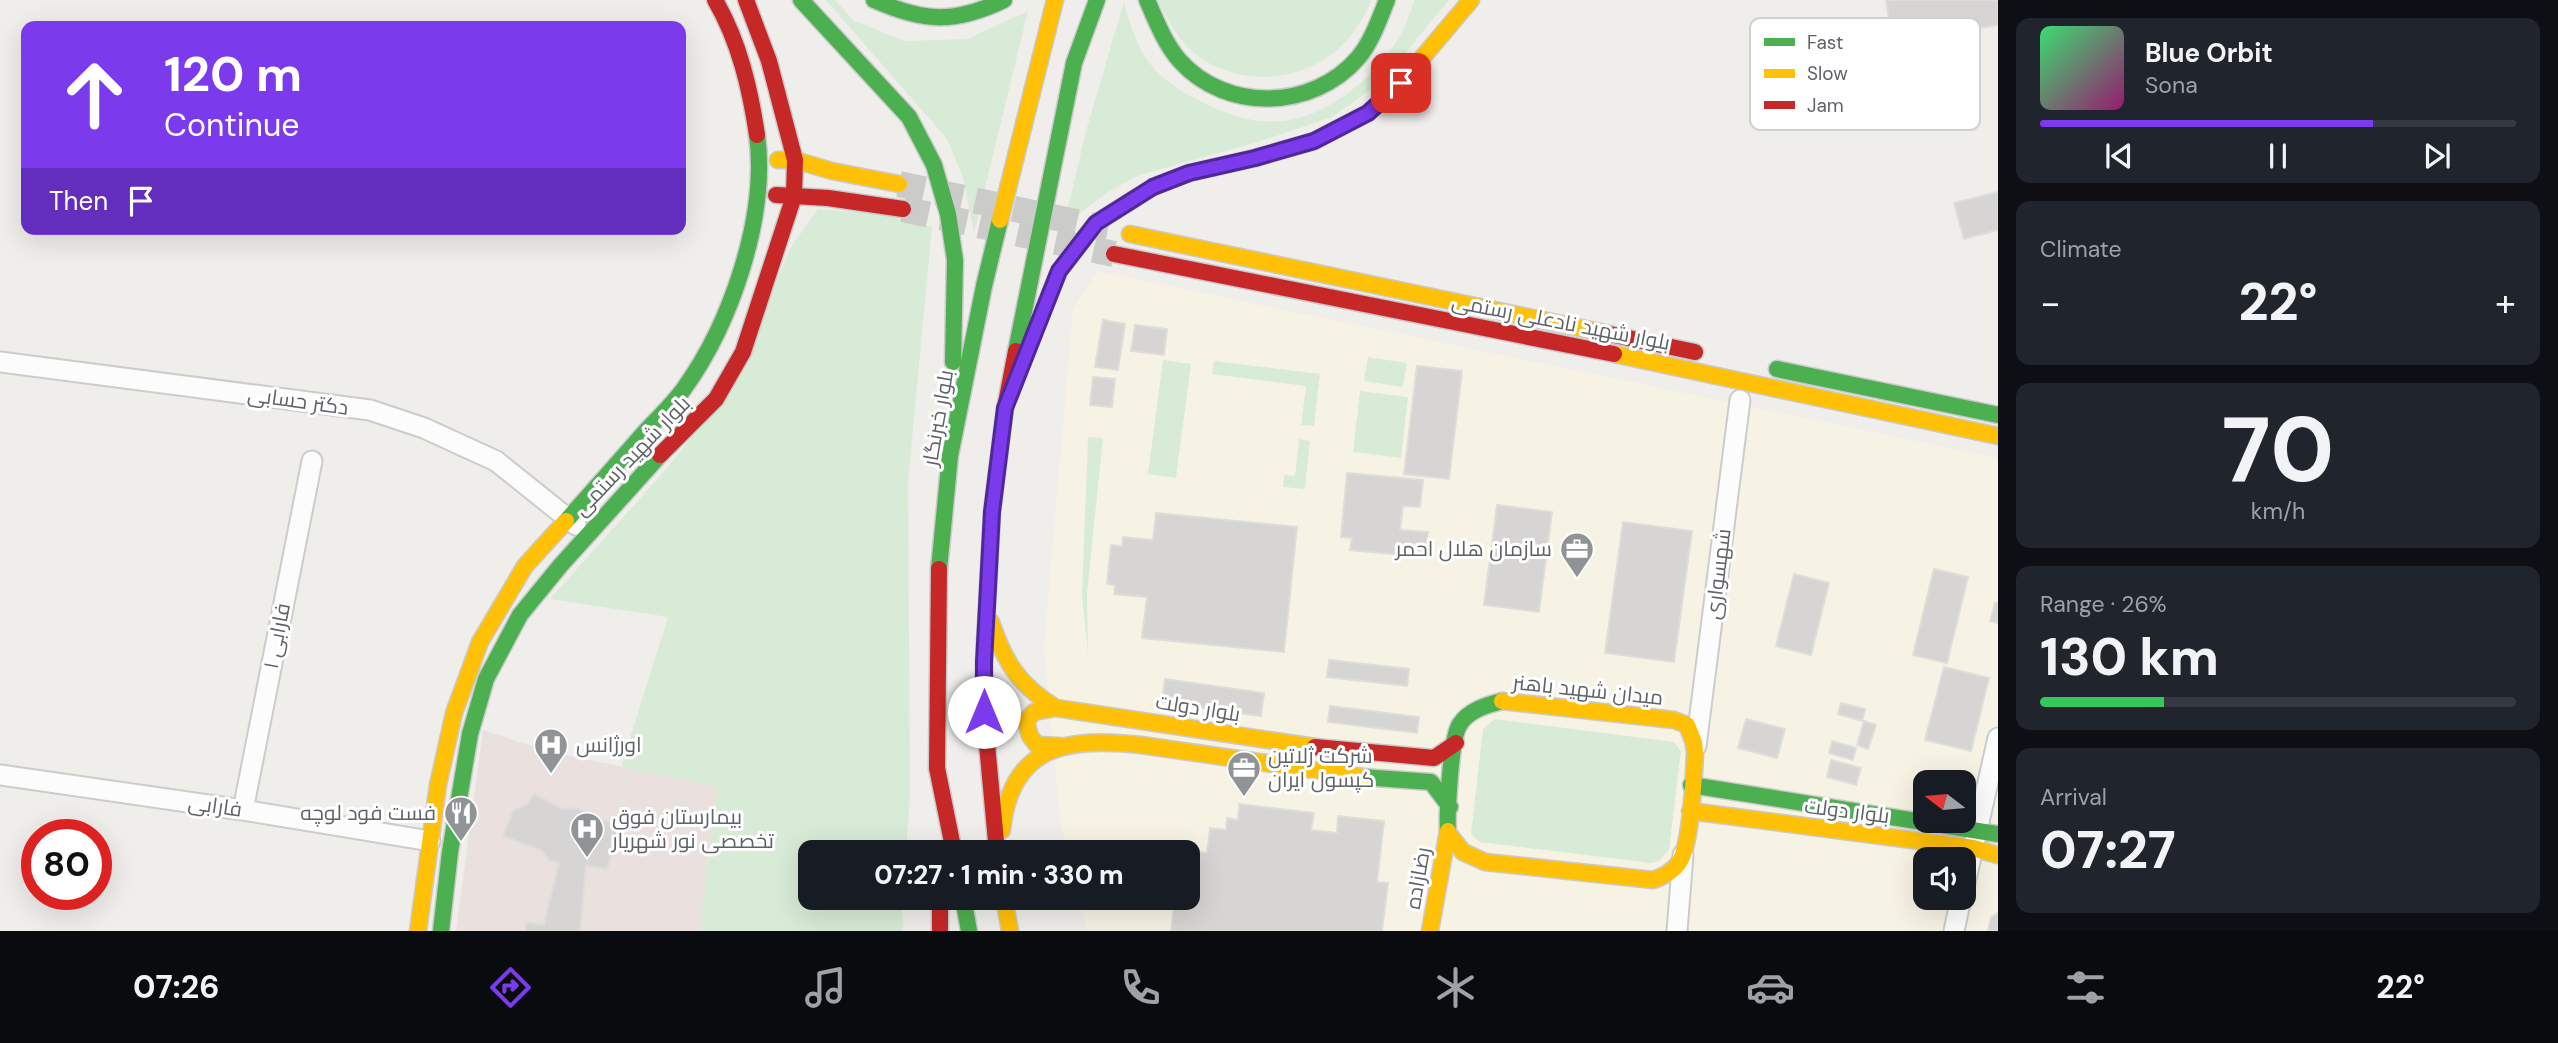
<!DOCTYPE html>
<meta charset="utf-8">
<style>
:root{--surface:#171b24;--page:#20242c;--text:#f1f3f6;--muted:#9ea1a6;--line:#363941;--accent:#7c3aed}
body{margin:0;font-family:"DM Sans",Cairo,sans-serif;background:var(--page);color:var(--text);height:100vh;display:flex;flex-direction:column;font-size:26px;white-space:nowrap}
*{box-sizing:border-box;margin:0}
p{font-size:23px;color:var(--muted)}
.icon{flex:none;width:38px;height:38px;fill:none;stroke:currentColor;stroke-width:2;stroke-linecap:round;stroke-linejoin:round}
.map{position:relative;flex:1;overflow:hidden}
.sheet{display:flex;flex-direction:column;gap:18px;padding:18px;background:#0d0f14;width:560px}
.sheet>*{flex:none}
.banner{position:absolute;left:21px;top:21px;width:665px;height:214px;border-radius:14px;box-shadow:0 7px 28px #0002;background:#7c3aed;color:#fff;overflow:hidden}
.needle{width:46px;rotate:286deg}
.buttons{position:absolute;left:1913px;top:770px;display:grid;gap:14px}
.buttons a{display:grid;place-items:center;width:63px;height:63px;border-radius:14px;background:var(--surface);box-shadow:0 7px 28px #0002;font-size:35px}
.speed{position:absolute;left:21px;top:819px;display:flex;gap:14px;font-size:35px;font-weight:700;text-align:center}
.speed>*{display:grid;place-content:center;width:91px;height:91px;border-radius:50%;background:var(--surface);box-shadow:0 7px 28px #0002;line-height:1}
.speed .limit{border:10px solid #d22;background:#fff;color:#111}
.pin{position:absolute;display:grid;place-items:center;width:60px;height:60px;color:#fff;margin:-30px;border-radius:14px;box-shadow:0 4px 10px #0006}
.me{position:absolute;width:77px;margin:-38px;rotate:0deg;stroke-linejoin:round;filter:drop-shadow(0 0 5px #0008)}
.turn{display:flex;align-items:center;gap:24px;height:147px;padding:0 28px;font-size:32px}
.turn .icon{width:91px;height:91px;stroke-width:2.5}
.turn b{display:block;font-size:49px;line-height:60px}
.then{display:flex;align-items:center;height:66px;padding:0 28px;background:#0003;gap:14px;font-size:26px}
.big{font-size:52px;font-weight:800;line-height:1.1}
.sheet .tile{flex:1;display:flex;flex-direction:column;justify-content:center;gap:10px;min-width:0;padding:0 24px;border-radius:14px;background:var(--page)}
.sheet .dial{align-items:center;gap:0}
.dial b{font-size:91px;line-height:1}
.song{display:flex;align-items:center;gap:21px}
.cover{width:84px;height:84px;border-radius:10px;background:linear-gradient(135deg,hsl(140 70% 55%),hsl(320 70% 35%))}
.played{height:7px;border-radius:4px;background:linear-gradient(90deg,var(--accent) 70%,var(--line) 70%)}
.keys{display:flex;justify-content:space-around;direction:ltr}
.heat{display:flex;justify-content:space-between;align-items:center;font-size:38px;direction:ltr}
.charge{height:10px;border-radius:5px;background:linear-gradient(90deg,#34c759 26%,var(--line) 0)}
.trip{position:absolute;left:798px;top:840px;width:402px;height:70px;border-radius:14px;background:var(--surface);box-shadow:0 7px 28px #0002;font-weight:800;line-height:70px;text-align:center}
.tabs{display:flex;height:112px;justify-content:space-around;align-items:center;background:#090b0e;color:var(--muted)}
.tabs .icon{width:49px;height:49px}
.tabs .active{color:var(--accent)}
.tabs b{font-size:32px;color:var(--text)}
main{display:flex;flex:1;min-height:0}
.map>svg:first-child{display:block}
.commercial{fill:#f7f3e4;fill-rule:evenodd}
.medical{fill:#eae0de}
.green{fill:#d8ebd6}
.building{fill:#d6d5d3;stroke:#deddd9;stroke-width:2}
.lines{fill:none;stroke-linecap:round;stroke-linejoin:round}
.secondary-tunnel{stroke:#cbcbca;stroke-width:26;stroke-dasharray:26 13;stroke-linecap:butt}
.street-casing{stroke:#cbcccc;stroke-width:23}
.fast-casing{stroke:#cacacb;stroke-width:19}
.slow-casing{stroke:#cacacb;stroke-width:19}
.jam-casing{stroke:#cacacb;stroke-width:19}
.street{stroke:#fdfcfc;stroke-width:19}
.fast{stroke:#4caf50;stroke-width:16}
.slow{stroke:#ffc107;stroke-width:16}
.jam{stroke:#c62828;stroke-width:16}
.route-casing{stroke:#51269a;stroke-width:18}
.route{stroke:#7c3aed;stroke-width:12}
.labels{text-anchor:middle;stroke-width:6;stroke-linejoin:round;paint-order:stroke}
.street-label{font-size:21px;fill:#5f6368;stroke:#fff}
.poi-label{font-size:21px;fill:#5f6368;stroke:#fff;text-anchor:start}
.key{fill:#fff;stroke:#cfd0d2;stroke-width:2}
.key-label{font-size:19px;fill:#5f6368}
</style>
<main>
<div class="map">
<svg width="1998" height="931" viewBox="0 0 1998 931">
<rect width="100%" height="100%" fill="#efeeea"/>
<path class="commercial" d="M1097 271 1998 458V931H1087L1079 898H1188V852H1067L1061 826 1044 647 1073 309ZM1925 782H1964V821H1925ZM1925 859H1964V898H1925Z"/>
<path class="medical" d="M483 730 550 752 718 786 699 931H456Z"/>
<path class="green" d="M826 0H835L853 20 904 41 967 39 1028 11 974 233 963 177 947 139Z
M1157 0H1371C1369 9 1364 16 1359 24 1328 75 1259 92 1207 62 1182 48 1170 24 1157 0Z
M1414 0H1449L1401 58 1367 92 1332 117 1261 141 1140 175 1106 193 1073 219 1066 216 1086 131 1124 2C1129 23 1136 43 1148 61 1161 79 1179 90 1198 100 1262 134 1309 128 1364 80 1387 60 1407 30 1414 0Z
M818 209 881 214 932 227 908 481 910 796 906 852H810V898H902L903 931H699L718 787 621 767 668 617 550 599 661 475 729 392 791 247Z
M1368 357 1407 363 1403 387 1364 381Z
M1163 360 1191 364 1176 478 1148 474Z
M1214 361 1320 374 1314 426 1301 425 1306 386 1212 374Z
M1360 391 1408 397 1401 458 1353 452Z
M1088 437 1103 438 1087 593 1088 655 1082 595Z
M1299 439 1310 441 1305 489 1283 487 1284 475 1295 476Z
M1495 719 1674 742 1681 751 1669 850 1659 861 1651 863 1480 842 1471 834 1483 729Z"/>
<path class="building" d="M1886 0H1998V25L1892 41Z
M1998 192V230L1964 239 1954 203Z
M1103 320 1125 324 1118 370 1095 367Z
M1135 325 1167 329 1164 355 1131 351Z
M1417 366 1462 371 1449 479 1404 474Z
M1093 377 1115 379 1112 407 1090 405Z
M1347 473 1423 480 1420 507 1403 506 1400 530 1428 532 1425 557 1350 550 1352 538 1341 537Z
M1497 505 1552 512 1539 612 1484 605Z
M1156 513 1297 527 1284 652 1142 638 1147 597 1114 594 1115 585 1107 584 1111 545 1122 546 1123 537 1153 540Z
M1623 522 1692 531 1674 662 1605 653Z
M1934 569 1968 577 1947 663 1913 655Z
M1794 574 1829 583 1811 655 1776 646Z
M1995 603H1998V623L1990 621Z
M1329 660 1409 669 1407 686 1327 677Z
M1944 667 1989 678 1971 751 1925 740Z
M1165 679 1264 693 1261 716 1162 702Z
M1841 703 1865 709 1862 721 1838 714Z
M1330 706 1419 717 1417 733 1328 722Z
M1746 719 1785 729 1777 758 1738 748Z
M1864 721 1876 725 1868 749 1857 745Z
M1832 741 1856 748 1853 760 1829 753Z
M1831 760 1861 768 1856 785 1827 777Z
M534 794 563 809 577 808 596 818 621 826 607 869 586 866 580 931H525L526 922 544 925 559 862 550 861 541 850 503 836 513 811 527 804Z
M1239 804 1314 813 1311 830 1337 833 1338 816 1384 821 1377 882 1388 883 1382 931H1171L1175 898H1188V872L1192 851 1207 853 1210 828 1226 830 1227 818 1238 820Z
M1998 913V931H1988L1991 917Z"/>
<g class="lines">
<path class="secondary-tunnel" d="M899 184 1108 229
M903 209 1114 254"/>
<g class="street-casing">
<path id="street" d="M0 362 370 410 424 428 496 461 576 525
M1696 746 1740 400
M0 775 243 810 430 841
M243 810 312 461
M1964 888 1998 738
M1677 931 1683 855
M1954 931 1961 898"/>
</g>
<g class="fast-casing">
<path id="fast" d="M801 0 909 117 934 165 948 214 955 260 953 362
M874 0C924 22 954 24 1004 0
M1147 0C1156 21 1165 44 1180 61 1227 113 1313 110 1358 58 1372 41 1379 20 1387 0
M1016 351 1074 63 1097 0
M1777 369 1998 415
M566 521C592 492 618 463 644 433 657 419 672 405 683 390 731 324 768 216 757 135
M939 569 950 456 984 286 1000 220
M1362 777 1431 782 1450 807
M1691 785 1998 834
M1448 833C1447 815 1450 738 1460 724 1469 710 1487 705 1502 701
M963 898 969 931
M441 931 450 852 470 734 486 679 520 615 560 566 660 455"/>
</g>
<g class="slow-casing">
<path id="slow" d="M1368 113 1401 83 1471 0
M778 160H795L832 171 899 184
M1000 220 1055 0
M1130 234 1595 331
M1614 354 1998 436
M991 622C1005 663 1019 685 1056 708L1315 747
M1056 708 1034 712 1026 721 1030 736 1037 745 1060 746
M1690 811 1973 848 1998 855
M1002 830C1011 744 1069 737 1141 745L1362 777
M1448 833 1463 852 1485 862 1653 880C1665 876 1677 869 1682 857 1691 835 1694 778 1695 752L1694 743 1687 725 1674 720 1502 701
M1004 898 1010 931
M418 931 438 785 454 713 480 642 525 566 566 521
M1430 931 1448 831"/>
</g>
<g class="jam-casing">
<path id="jam" d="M715 0C739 41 750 88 757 135
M776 195 828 198 903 209
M1114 254 1614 354
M1038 323 1059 271 1096 223 1153 187 1189 173 1255 158 1314 141 1368 113
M1595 331 1695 352
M660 455 716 399 743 352 794 196 795 160 769 61 746 0
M939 569 937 768 954 852
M1315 747 1434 758 1456 743
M997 852 984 712V662L992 512 1005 408 1016 351
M940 898V931"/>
</g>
<use href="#street" class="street"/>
<use href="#fast" class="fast"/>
<use href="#slow" class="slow"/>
<use href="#jam" class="jam"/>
</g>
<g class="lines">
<g class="route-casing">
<path id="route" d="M984 712V662L992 512 1005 408 1059 271 1096 223 1153 187 1189 173 1255 158 1314 141 1368 113 1401 83"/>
</g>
<use href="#route" class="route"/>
</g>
<defs>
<g id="office-pin" transform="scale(1.75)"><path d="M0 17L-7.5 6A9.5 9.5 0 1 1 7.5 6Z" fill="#919496" stroke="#fff"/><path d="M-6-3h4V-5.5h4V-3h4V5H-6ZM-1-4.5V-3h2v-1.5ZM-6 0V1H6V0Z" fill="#fff"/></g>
<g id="hospital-pin" transform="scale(1.75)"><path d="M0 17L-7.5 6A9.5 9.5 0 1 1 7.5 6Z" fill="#919496" stroke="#fff"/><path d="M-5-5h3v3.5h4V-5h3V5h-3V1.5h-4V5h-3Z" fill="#fff"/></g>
<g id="restaurant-pin" transform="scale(1.75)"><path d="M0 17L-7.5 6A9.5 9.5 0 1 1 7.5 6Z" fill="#919496" stroke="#fff"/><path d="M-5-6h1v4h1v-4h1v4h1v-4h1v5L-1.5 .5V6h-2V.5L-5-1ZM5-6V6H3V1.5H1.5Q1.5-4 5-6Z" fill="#fff"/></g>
</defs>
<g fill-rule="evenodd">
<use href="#office-pin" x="1577" y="549"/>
<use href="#hospital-pin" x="551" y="745"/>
<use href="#office-pin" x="1244" y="768"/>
<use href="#restaurant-pin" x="461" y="813"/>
<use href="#hospital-pin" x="587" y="829"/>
</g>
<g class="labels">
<g class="street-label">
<text transform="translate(1561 322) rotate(11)" y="7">بلوار شهید نادعلی رستمی</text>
<text transform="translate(298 401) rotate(8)" y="7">دکتر حسابی</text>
<text transform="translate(938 418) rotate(-80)" y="7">بلوار خبرنگار</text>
<text transform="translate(632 456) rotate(-46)" y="7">بلوار شهید رستمی</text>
<text transform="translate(1718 574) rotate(-83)" y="7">شهسواری</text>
<text transform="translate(277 636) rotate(-79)" y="7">فارابی ۱</text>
<text transform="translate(1588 690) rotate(6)" y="7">میدان شهید باهنر</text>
<text transform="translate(1198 708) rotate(9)" y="7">بلوار دولت</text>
<text transform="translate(215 806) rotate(8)" y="7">فارابی</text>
<text transform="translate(1847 811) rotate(7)" y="7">بلوار دولت</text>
<text transform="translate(1418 878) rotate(-80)" y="7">رضازاده</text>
</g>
<g class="poi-label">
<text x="1552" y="556" text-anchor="end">سازمان هلال احمر</text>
<text x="576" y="752">اورژانس</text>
<text x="1268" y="763">شرکت ژلاتین<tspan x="1268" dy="24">کپسول ایران</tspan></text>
<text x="436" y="820" text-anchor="end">فست فود لوچه</text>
<text x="612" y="824">بیمارستان فوق<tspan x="612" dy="24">تخصصی نور شهریار</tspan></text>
</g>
</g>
<rect x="1750" y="18" width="230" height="112" rx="10" class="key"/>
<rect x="1764" y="38" width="31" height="8" fill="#4caf50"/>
<rect x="1764" y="69" width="31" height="9" fill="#ffc107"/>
<rect x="1764" y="101" width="31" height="8" fill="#c62828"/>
<g class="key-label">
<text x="1807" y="49">Fast</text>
<text x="1807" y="80">Slow</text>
<text x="1807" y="112">Jam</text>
</g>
</svg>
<div class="buttons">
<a><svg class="needle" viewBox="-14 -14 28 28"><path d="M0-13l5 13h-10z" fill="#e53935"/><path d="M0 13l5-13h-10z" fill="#9ea1a6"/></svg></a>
<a><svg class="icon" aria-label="sound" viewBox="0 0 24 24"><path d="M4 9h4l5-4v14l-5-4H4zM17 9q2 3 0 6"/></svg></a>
</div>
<div class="speed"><div class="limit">80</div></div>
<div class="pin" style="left:1401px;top:83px;background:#d93025"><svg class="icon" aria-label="arrive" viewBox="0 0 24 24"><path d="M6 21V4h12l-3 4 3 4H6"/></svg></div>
<svg class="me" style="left:984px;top:712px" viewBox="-20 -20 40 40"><circle r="19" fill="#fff"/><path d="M0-13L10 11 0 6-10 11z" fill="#7c3aed"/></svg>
<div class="trip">07:27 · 1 min · 330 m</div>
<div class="banner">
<div class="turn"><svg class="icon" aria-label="ahead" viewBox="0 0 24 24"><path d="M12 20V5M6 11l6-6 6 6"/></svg><div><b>120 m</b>Continue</div></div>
<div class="then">Then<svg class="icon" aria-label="arrive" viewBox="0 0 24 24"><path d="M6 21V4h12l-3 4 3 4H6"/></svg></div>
</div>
</div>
<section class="sheet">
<div class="tile">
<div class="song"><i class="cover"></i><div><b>Blue Orbit</b><p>Sona</p></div></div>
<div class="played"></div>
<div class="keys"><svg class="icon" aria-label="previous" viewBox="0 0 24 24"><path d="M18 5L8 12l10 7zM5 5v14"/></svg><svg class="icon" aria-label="pause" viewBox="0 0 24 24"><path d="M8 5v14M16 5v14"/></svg><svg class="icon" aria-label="next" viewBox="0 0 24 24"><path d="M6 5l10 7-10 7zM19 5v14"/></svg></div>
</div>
<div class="tile"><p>Climate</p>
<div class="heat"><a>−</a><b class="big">22°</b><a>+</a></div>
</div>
<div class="tile dial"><b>70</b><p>km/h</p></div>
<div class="tile"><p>Range · 26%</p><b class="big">130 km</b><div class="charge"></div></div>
<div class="tile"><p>Arrival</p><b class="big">07:27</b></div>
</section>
</main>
<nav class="tabs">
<b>07:26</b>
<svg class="icon active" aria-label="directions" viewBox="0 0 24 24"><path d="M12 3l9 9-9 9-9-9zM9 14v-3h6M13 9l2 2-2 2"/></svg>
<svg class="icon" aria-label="music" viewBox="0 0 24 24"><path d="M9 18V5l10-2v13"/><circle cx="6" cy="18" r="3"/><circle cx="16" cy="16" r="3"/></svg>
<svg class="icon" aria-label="phone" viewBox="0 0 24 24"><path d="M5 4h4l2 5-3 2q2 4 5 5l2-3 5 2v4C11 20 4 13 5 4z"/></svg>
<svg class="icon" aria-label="climate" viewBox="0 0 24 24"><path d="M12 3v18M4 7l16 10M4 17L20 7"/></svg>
<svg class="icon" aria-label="car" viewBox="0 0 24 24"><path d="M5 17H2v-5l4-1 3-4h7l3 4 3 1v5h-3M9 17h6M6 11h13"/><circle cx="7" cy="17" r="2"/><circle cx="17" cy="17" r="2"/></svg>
<svg class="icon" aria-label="filters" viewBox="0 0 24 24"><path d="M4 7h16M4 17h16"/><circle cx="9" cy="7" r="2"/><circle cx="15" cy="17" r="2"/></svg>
<b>22°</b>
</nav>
